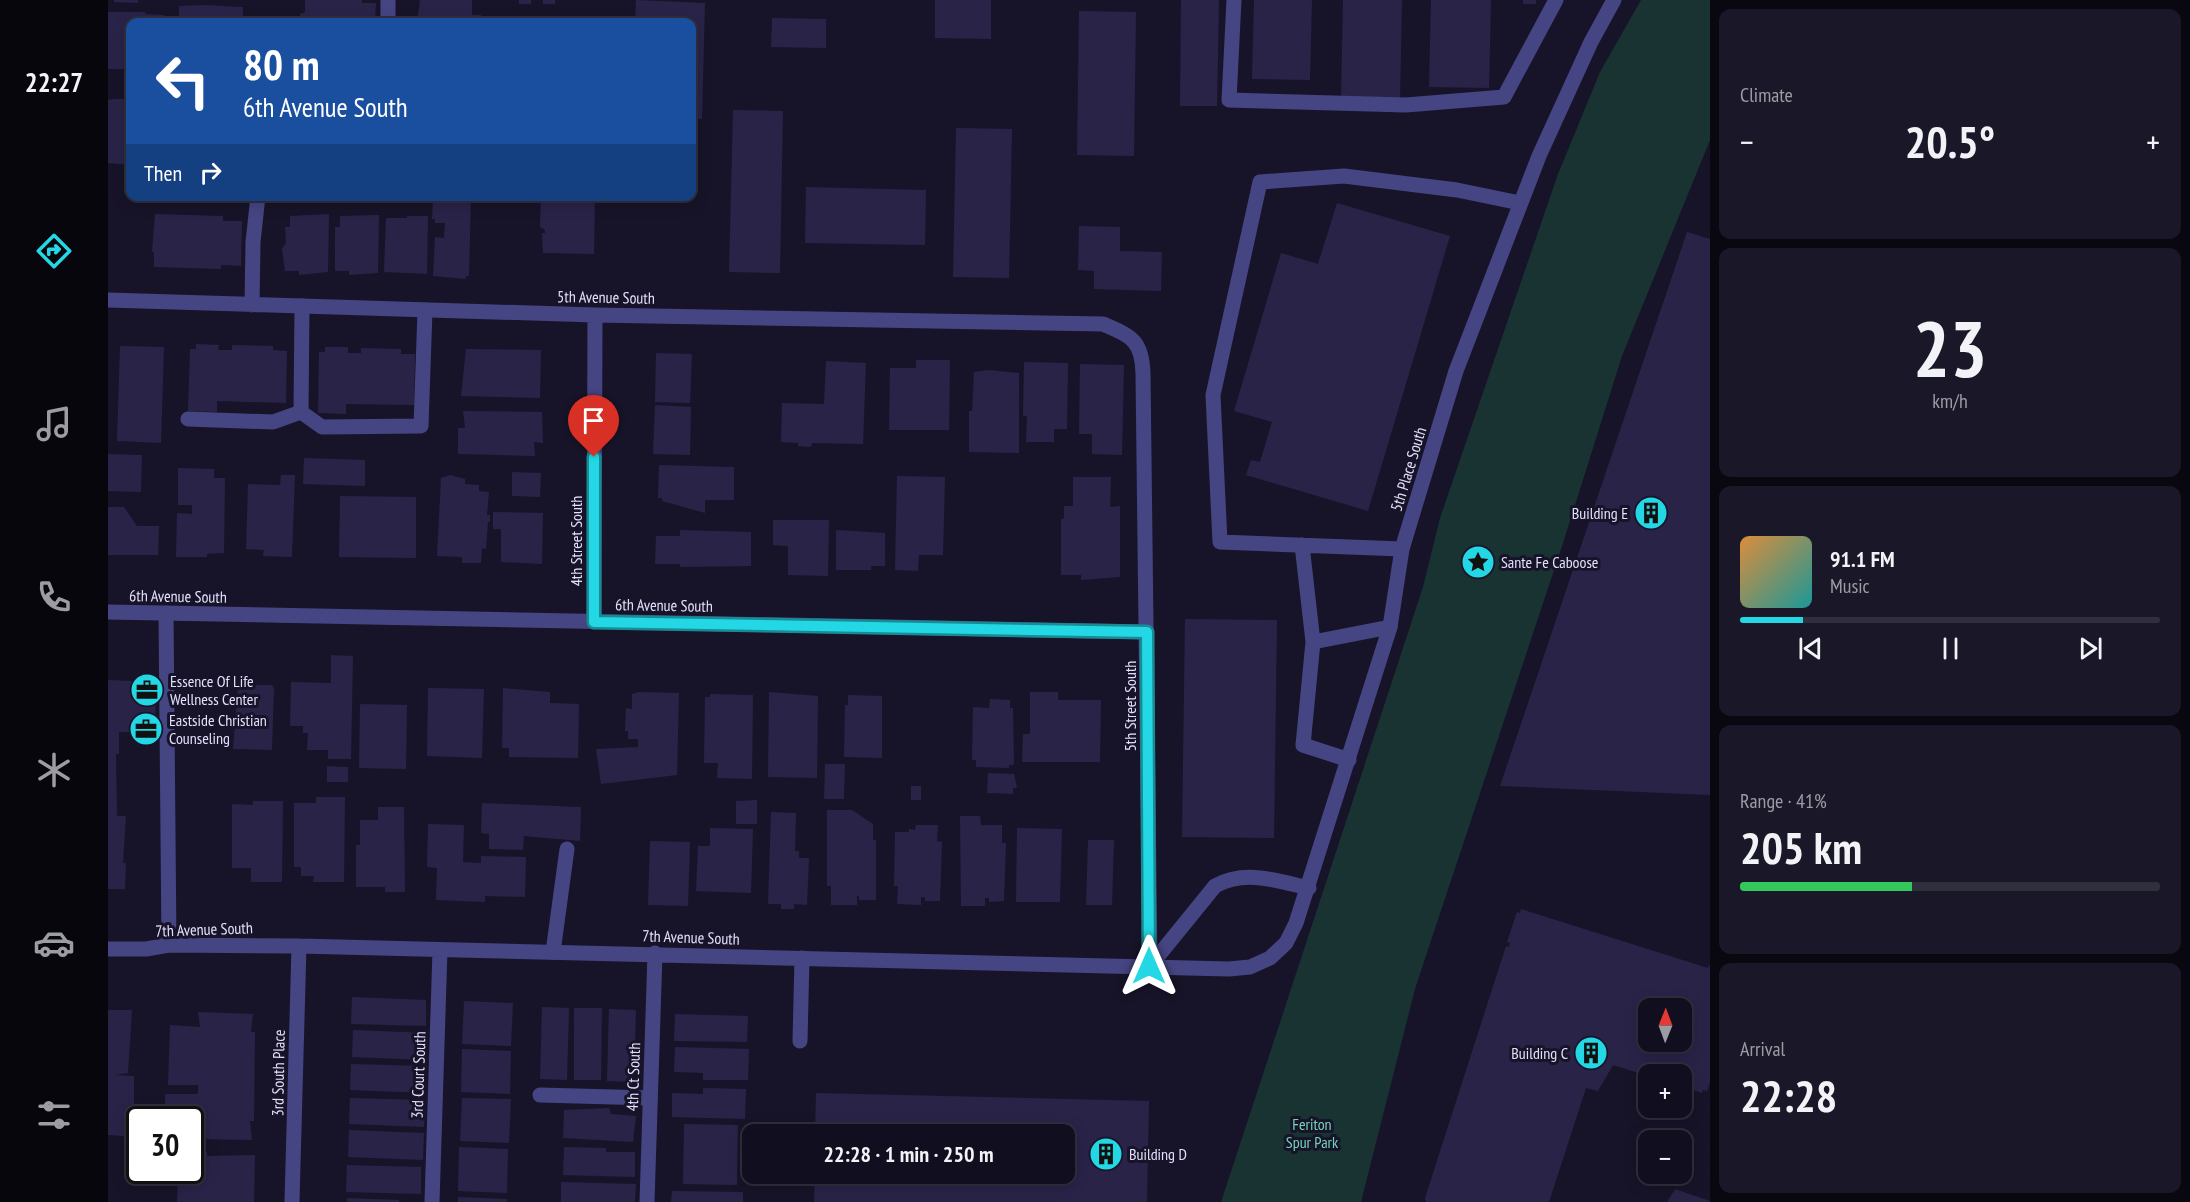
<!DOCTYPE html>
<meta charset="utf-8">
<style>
:root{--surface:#110f1f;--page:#1a1828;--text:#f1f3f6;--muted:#9c9ca4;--line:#302f3d;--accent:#24d7e4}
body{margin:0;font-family:"PT Sans Narrow",sans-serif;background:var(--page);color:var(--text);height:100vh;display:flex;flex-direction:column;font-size:22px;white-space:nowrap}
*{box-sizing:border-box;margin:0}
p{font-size:20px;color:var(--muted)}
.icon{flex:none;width:33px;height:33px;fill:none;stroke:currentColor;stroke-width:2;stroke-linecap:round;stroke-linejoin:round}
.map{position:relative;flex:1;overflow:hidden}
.details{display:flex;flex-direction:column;gap:9px;padding:9px;background:#090811;width:480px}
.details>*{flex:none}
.top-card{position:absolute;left:18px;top:18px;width:570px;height:183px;border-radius:12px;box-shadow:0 3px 15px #0003,0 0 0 2px var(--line);background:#1a4fa0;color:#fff;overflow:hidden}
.needle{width:39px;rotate:1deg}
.fabs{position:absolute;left:1530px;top:998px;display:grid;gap:12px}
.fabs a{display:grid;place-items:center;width:54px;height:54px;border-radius:12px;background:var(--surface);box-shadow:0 3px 15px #0003,0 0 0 2px var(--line);font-size:30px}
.speed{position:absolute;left:18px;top:1106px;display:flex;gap:12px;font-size:30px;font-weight:700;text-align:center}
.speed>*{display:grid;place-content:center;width:78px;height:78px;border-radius:50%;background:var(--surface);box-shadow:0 3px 15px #0003,0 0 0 2px var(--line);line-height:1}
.speed .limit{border:3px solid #111;border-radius:9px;background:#fff;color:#111}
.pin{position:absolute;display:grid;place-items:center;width:51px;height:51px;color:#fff;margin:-62px -26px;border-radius:50% 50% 50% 0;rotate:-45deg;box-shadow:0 0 6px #0007}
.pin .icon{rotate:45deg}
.me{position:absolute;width:66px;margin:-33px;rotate:0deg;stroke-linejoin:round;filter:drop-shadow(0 0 4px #0008)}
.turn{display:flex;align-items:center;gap:21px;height:126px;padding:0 18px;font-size:27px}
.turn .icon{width:78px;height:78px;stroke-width:2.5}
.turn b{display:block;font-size:42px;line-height:51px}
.then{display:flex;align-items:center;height:57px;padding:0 18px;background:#0003;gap:12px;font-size:22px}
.big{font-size:45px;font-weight:700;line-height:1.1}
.details .widget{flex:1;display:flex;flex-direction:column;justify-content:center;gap:9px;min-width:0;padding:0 21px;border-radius:12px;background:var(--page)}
.details .dial{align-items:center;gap:0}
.dial b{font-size:78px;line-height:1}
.song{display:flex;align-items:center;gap:18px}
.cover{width:72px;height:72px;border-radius:9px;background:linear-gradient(135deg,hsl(30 70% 55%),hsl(180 70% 35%))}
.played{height:6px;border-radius:3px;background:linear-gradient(90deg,var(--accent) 15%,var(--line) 15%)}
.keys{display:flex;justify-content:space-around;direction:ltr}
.heat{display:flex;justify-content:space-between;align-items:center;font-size:33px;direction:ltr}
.charge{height:9px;border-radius:4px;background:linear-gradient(90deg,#34c759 41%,var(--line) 0)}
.trip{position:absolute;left:634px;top:1124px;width:333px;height:60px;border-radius:12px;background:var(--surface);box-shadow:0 3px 15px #0003,0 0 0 2px var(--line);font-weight:700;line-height:60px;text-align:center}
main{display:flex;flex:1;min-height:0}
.menu{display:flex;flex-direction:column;width:108px;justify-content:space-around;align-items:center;background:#07060c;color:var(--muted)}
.menu .icon{width:42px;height:42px}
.menu .current{color:var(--accent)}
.menu b{font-size:27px;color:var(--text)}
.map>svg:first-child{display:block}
.green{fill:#183331}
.building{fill:#292348;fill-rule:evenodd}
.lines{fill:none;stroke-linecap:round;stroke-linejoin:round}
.service{stroke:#464583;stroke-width:15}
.minor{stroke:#464583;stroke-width:15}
.route-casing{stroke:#178c94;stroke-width:15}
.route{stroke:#24d7e4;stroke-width:10}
.labels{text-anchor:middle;stroke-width:6;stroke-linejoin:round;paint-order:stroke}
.street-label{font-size:16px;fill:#e3e0fb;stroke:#171429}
.poi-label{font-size:16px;fill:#e3e0fb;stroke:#171429;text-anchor:start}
.park-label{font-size:16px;fill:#74d4b9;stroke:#171429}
</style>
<main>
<nav class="menu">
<b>22:27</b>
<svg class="icon current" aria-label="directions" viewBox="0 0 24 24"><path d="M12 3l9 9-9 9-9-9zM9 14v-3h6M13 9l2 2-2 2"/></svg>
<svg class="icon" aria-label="music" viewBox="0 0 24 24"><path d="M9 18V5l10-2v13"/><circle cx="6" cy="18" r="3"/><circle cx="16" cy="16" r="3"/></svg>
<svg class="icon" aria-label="phone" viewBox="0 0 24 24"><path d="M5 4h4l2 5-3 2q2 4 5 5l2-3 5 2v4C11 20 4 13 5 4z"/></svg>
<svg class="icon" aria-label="climate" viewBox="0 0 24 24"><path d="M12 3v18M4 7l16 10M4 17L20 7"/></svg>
<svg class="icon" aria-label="car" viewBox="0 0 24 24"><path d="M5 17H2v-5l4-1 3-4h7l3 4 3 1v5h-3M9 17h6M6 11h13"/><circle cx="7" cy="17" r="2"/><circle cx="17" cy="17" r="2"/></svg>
<svg class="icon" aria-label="filters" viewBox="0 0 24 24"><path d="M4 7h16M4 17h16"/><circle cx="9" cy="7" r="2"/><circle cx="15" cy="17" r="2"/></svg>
</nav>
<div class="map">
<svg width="1602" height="1202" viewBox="0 0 1602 1202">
<rect width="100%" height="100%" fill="#171429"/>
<path class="green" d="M1533 0H1602V140L1514 356 1456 540 1307 989 1253 1202H1113L1315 587 1332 518 1450 174 1492 72Z"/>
<path class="building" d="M6 0H30V3L6 2Z
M197 0H254V3H268L267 22H192V14L197 12Z
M312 0H364V15H373V22H309Z
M411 0H423V4H411Z
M435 0H447V4H435Z
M528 0 597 3 594 119 584 118V22H527Z
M827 0H883V39L827 38Z
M1073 0H1111L1109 106H1072Z
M1146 0H1204L1202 80 1144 79Z
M1235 0H1294L1292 100 1233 99Z
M1323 0H1383L1381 88 1321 87Z
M1415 0H1428V4H1415Z
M96 5 135 7V22H71V6Z
M971 11 1028 12 1026 156 969 155Z
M0 12H37V14L56 15V22H22V62H20L19 69H0Z
M664 18 718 19V48L663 47Z
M6 99H22V165L0 163V100Z
M625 110 675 111 672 273 621 272Z
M848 128 904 129 901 278 845 277Z
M698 187 818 190 817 245 697 243Z
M325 196H363L361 276H358V279L325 276 327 237 336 238 337 223H327V219H324Z
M433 196H487L486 254 435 253 434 233H437V230L432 227Z
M1229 203 1342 236 1260 511 1138 475 1143 460 1152 462 1164 422 1126 411 1173 253 1210 264Z
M47 214 115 216V221H134L133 266 113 265V269L46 267V252H44Z
M221 214 220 272 191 275V271H177L174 249 178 243 177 227H182V216Z
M271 215 270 273 241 275V271H227V227H232V216Z
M299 216H320L319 274 276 272 278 218H299Z
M971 226 1012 227V251L1054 252 1053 291 986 289V271L970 270Z
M1579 232 1602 239V795L1392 786Z
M88 344 111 345 110 350H124V345L165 346V350L179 351 178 403 109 401V412L80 411 82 349H88Z
M12 346 56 347 53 443 9 441Z
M217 347H240V353H253V348L293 349V354H307L306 405 238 404V414L210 413 211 352H217Z
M358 349 433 350 432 398 353 396Z
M548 353 584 354 582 403 547 402Z
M808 360H842L841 430H781L782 368H808Z
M718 361 758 363 755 444 704 443 703 447 690 446V443L673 442 674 403 716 404Z
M916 362 960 363 959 429H946V442H918L919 416H915Z
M972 364 1016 365 1014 455 984 454V434H971Z
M881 370 911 373V453L861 452V411H864L866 372Z
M547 405 583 407 582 455 545 454Z
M355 411 434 412 435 443 426 442 427 456 350 454V428H357Z
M0 454 34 455 33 492 0 491Z
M196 458 257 460V486L195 484Z
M551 465 626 467V500H597V513L554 501V498H550Z
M70 468 106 469V478H117L116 553 99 554V557H68L69 513 84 514V505H70Z
M404 472 433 473 432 497 404 496Z
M173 475H187L184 557 155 556 156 550 138 549 140 484 172 485Z
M342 475 357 479V484L371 485V491L381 492 379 515H382V522H380L378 549 374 548 373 563H354V557L329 556 333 478Z
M789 476 837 477 835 555H811L810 571 787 570Z
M965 477H1003L1002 507 1012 506V577L973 580V575H953V519H956V506H965Z
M232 496 308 497V558L231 557Z
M0 507H16L29 526H51L50 555H0Z
M385 512 435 513 434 564 393 562V529H385Z
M665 520H721L720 576 680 575V546L665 545Z
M572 530 643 532V566L572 567V564H547L548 536H572Z
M728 530 777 533V566H763V570H728Z
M1077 619 1169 620 1166 838 1074 837Z
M223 655 245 656 243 759H220V750H199L200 733H195V726H182L183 682 223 683Z
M0 680 48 682 47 733 11 732V754H8L9 816H18L15 863H18L17 889H0Z
M147 685H164L166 688 164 750 125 749 130 686Z
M320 688 376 689 374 758 319 756Z
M395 688 442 692V703L471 704 470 758 401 757V748H394Z
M531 692 571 693 569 775 493 784 488 749 530 747V739H520V731H517L518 708 524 709V694Z
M661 692 710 696 709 778 660 777Z
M922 692H950V700H993L992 762H914L915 734H922Z
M602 694 645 695 644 779 609 778 610 763H596L597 697H602Z
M740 695 774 696V758L736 757 737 705H740Z
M882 699 902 700V708H905L906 765H901V768L868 767V760H864L865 707 881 708Z
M252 704 299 705 298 769 251 768Z
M717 764H737L736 799H716Z
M219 766 240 767V782H219Z
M880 773 906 774 909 788H905V794L879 793Z
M803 786H813V800H803Z
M208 797H237L236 882H205L206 876H193V867H186V803H208Z
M649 800V824H628V801Z
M145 801H175L174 882H143V868H124V804L145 805Z
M374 803 473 807 472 841 416 836 415 850 381 849V834L373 833Z
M270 807H296L297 892H277V887H248V845H252V820H270Z
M719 810H744L765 824V840H768V900H751V896H749V905H723V886H719Z
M663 812 688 813 687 851H691V858H701L699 905 686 904V909H673V904H660Z
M852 816H872L873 825H894V843H898L896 901 881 902V898H877V906H853Z
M320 824 356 825 355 862 373 863V856L418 857 417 897 377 896V902L328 900 329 868 319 867Z
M808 825H830L829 841 834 842 832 901H817V897H813V905L789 904 790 886H786L787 832H801V829L807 830Z
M602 828 645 829 643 893 588 891 590 846H602Z
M909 828 954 829 952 902H908Z
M980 840H1006L1004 905H978Z
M542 841 582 842 580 906 540 905Z
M1413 909 1600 968 1602 964V1082L1599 1091 1595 1090 1594 1093 1574 1086V1074L1540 1076 1505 1065 1490 1091 1478 1088 1441 1202H1318L1317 1198 1398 946 1401 947 1402 943 1399 942 1409 912 1412 913ZM1540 1008H1574V1041H1540Z
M244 997 318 1000V1026L243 1024Z
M356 1001 405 1003 403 1046 354 1044Z
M434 1007 461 1008 459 1080 432 1079Z
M466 1008H494L493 1080H466Z
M501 1009 528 1010 526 1082 499 1081Z
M0 1010H24L20 1073 7 1075 26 1076V1137L0 1135Z
M90 1012 145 1014 143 1032H147L146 1121H142L144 1140 88 1139 90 1127H82V1119H57V1094H90V1085H60L62 1025 92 1027Z
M567 1014 640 1016 639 1042 566 1041Z
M245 1030 320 1033 319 1060 244 1057Z
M567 1047 641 1049 640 1080H595V1073L566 1072Z
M354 1049 403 1051 402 1094 353 1092Z
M243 1064 318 1066 317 1093 242 1090Z
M595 1088 638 1089 637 1119 564 1117V1093L595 1094Z
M708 1093 1041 1101 1039 1202H706L707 1173H957V1134H707Z
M242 1098 317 1100 316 1127 241 1124Z
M354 1098 403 1099 401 1143 352 1141Z
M501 1108 503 1114 528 1116 525 1142 455 1138 456 1110Z
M576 1124 630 1125 629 1185 575 1184Z
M241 1130 316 1133 315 1160 240 1157Z
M351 1147 400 1149 399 1193 350 1191Z
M456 1147 498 1148V1152H527V1177L455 1175Z
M82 1152H99V1156L147 1155 146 1202H69L70 1170H82Z
M26 1161H32V1170H42V1176L26 1175Z
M239 1165 313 1167V1194L238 1192Z
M453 1182 528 1184 527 1202H453Z
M1567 1189 1602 1201V1202H1559Z
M564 1191 635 1192V1202H563Z
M350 1197 399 1199V1202H350Z
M239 1198 291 1200V1202H239Z"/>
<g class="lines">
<path class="service" d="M1126 0 1121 100 1298 105 1396 97 1448 0
M194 306 193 412 214 427 313 426 317 310
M80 419 165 422 193 412
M1194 545 1205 642 1282 627
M1294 549 1112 542 1105 395 1152 182 1236 176 1349 190 1412 203
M58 613 61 945
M1205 642 1195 745 1241 760
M445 952 459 849
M1042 966 1107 886C1137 869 1170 881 1201 888
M692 1041 694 958
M432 1095 542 1098"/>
<path class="minor" d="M280 22V0
M0 300 487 315 995 324C1023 336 1034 340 1035 373L1042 966
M144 305 145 242 150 196
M0 612 1039 632
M486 622 487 315
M0 949H38L61 945 191 946 1121 969 1142 967 1162 958 1178 943 1188 923 1282 627 1294 549 1348 371 1431 156 1483 42 1506 0
M184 1202 191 946
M324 1202 332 950
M539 1202 547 953"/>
</g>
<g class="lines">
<g class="route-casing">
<path id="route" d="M486 457V622L1039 632 1041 966"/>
</g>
<use href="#route" class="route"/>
</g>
<defs>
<g id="building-disc" transform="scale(1.725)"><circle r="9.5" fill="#24d7e4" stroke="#171429"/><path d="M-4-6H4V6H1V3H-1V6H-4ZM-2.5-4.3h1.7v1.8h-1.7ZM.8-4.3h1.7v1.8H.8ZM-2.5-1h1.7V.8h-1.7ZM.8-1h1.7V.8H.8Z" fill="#111"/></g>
<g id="sight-disc" transform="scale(1.725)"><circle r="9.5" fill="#24d7e4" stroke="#171429"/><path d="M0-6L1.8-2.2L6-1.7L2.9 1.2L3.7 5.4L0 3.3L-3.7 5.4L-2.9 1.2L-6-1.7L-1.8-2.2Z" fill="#111"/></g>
<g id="office-disc" transform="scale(1.725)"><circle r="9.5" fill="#24d7e4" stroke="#171429"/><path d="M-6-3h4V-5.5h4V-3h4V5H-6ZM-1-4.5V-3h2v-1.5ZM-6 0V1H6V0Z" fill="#111"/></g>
</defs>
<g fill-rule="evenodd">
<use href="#building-disc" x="1543" y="513"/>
<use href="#sight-disc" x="1370" y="562"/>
<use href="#office-disc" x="39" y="690"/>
<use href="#office-disc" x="38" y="729"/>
<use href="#building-disc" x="1483" y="1053"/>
<use href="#building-disc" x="998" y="1154"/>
</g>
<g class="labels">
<g class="street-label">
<text transform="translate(498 297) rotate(1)" y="6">5th Avenue South</text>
<text transform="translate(1300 469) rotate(-73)" y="6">5th Place South</text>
<text transform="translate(468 541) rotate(-90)" y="6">4th Street South</text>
<text transform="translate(70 596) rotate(1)" y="6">6th Avenue South</text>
<text transform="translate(556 605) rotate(1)" y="6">6th Avenue South</text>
<text transform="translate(1022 706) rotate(-90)" y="6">5th Street South</text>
<text transform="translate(96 929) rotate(-2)" y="6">7th Avenue South</text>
<text transform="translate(583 937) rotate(2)" y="6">7th Avenue South</text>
<text transform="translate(170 1073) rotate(-89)" y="6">3rd South Place</text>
<text transform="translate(310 1075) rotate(-88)" y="6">3rd Court South</text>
<text transform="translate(525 1077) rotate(-88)" y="6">4th Ct South</text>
</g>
<g class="poi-label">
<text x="1520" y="519" text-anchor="end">Building E</text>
<text x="1393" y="568">Sante Fe Caboose</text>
<text x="62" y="687">Essence Of Life<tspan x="62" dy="18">Wellness Center</tspan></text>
<text x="61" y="726">Eastside Christian<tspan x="61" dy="18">Counseling</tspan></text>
<text x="1460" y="1059" text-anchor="end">Building C</text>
<text x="1021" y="1160">Building D</text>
</g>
<g class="park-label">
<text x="1204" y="1130">Feriton<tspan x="1204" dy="18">Spur Park</tspan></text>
</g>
</g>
</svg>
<div class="fabs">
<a><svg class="needle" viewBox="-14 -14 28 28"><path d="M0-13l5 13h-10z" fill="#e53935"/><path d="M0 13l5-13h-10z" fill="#9c9ca4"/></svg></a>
<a>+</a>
<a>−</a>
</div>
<div class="speed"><div class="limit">30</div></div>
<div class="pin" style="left:486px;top:457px;background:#d93025"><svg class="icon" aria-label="arrive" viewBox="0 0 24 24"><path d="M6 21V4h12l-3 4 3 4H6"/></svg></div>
<svg class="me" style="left:1041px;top:966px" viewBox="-20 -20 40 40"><path d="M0-17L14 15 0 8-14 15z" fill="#24d7e4" stroke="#fff" stroke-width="4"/></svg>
<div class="trip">22:28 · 1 min · 250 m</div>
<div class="top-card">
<div class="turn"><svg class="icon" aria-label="left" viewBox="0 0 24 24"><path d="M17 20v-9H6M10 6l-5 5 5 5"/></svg><div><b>80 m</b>6th Avenue South</div></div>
<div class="then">Then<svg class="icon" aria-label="right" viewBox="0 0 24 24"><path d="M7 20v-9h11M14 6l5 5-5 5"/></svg></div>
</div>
</div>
<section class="details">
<div class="widget"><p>Climate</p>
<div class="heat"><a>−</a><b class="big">20.5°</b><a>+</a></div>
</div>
<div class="widget dial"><b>23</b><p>km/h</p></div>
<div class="widget">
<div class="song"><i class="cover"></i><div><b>91.1 FM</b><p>Music</p></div></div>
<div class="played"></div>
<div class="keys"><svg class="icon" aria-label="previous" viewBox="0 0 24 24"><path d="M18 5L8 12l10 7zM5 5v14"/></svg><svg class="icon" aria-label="pause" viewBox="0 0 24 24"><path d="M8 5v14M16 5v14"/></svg><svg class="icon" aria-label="next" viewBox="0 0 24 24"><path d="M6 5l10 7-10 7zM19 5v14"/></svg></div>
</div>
<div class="widget"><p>Range · 41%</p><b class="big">205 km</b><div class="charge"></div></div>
<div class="widget"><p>Arrival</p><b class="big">22:28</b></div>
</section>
</main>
